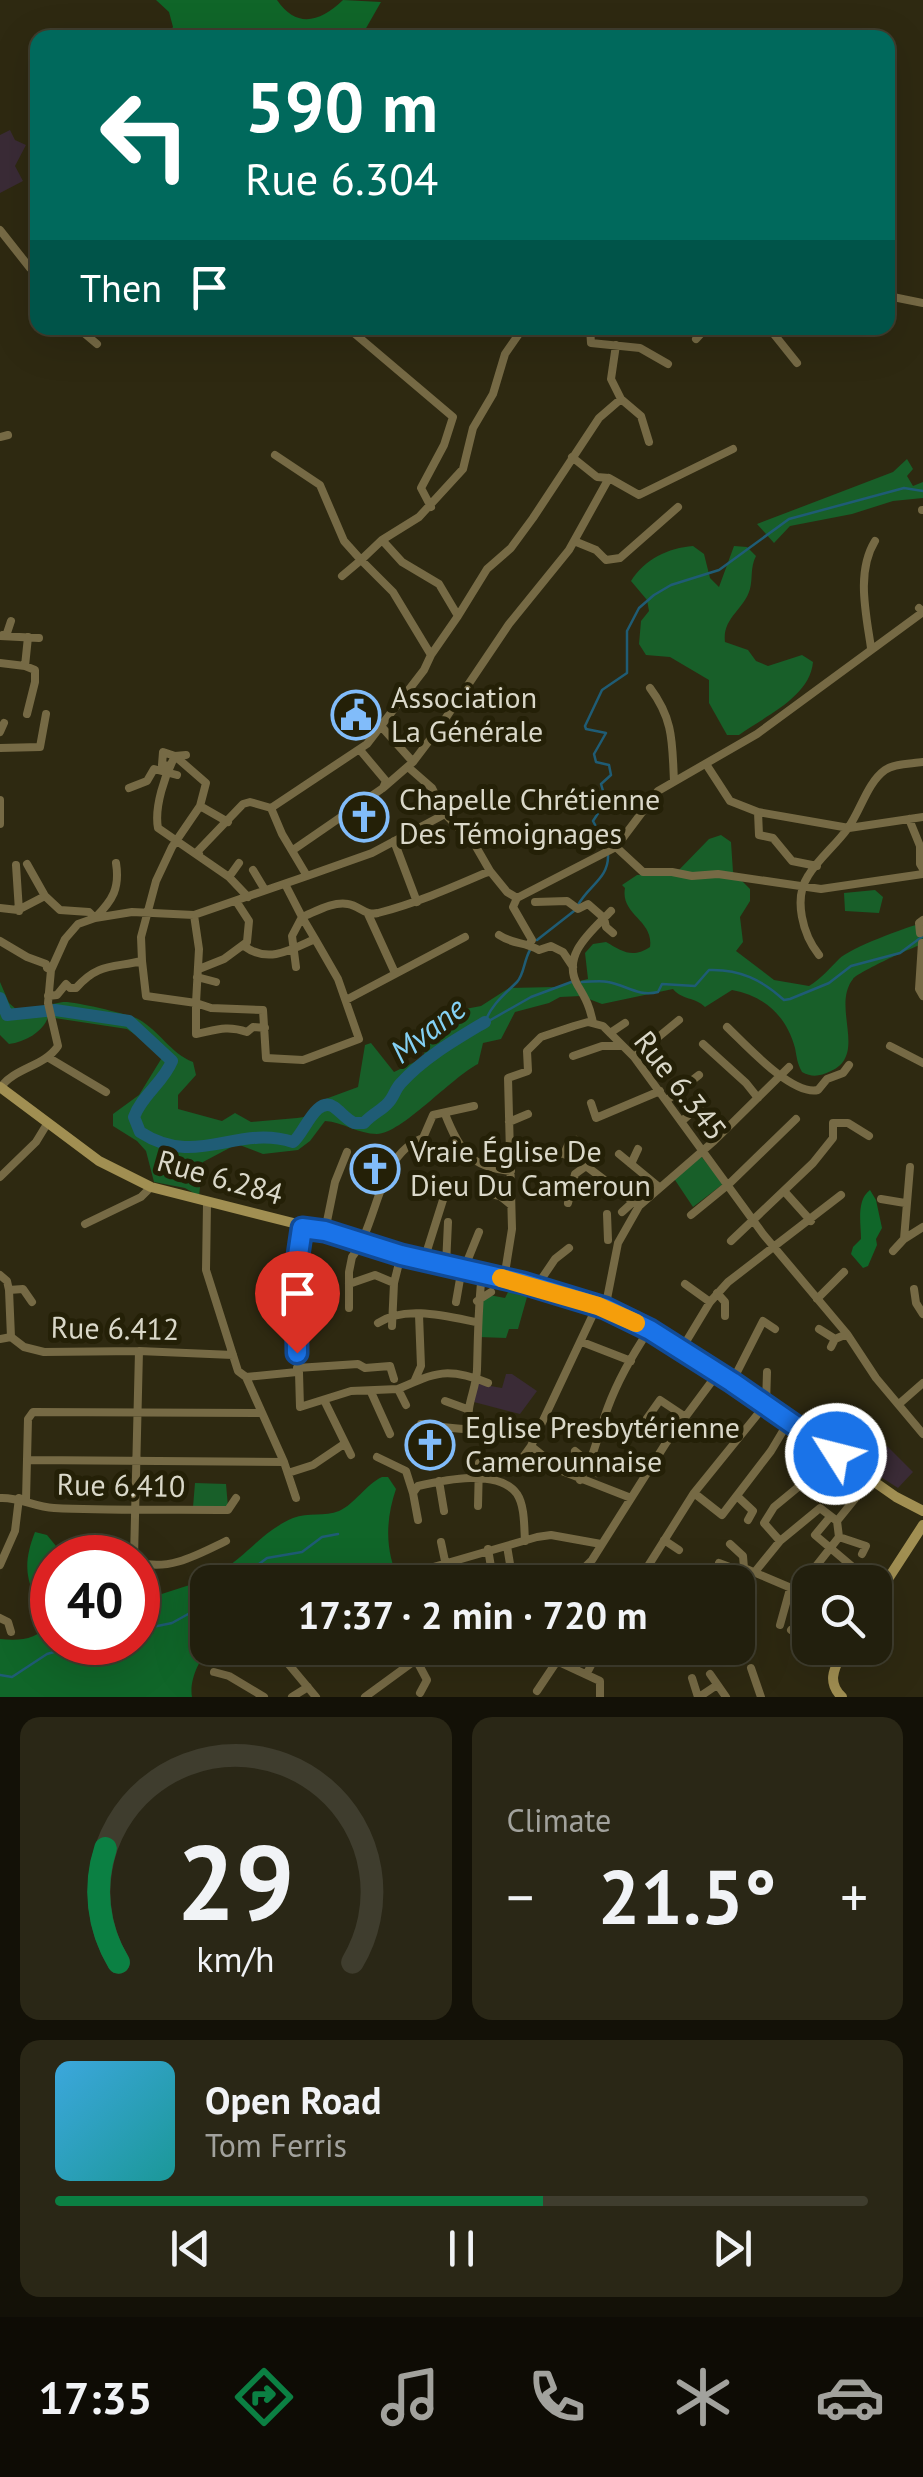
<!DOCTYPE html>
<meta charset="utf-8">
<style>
:root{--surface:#221f0d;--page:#2a2716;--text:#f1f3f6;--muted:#a2a29d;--line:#3f3d2e;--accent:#0b8043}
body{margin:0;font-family:"PT Sans",sans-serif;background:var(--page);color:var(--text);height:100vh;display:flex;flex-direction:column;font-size:38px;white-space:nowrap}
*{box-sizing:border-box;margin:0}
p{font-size:32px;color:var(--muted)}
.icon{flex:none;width:55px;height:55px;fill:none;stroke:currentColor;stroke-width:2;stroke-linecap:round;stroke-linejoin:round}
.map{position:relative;height:1697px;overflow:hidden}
.drawer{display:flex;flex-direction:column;gap:20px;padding:20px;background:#131107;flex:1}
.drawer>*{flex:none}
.hud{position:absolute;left:30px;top:30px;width:865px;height:305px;border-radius:20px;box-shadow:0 10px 40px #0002,0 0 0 2px var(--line);background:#00695c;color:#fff;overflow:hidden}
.tools{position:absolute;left:792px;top:1565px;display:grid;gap:20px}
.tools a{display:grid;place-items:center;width:100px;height:100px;border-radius:20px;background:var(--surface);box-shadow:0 10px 40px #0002,0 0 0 2px var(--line);font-size:50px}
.speed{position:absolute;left:30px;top:1535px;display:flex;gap:20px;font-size:50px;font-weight:700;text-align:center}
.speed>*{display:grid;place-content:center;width:130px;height:130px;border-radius:50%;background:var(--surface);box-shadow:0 10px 40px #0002,0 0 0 2px var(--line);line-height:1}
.speed .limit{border:15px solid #d22;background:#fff;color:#111}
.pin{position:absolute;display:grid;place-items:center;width:85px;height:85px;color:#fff;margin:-102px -42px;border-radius:50% 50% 50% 0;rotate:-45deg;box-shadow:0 0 10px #0007}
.pin .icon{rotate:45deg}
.me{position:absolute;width:110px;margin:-55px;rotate:306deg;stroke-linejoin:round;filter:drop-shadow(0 0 8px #0008)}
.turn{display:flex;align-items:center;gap:35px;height:210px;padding:0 50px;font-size:45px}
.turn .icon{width:130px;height:130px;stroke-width:2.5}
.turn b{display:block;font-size:70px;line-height:85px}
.then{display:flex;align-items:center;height:95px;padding:0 50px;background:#0003;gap:20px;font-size:38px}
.big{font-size:75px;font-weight:700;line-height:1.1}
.drawer .card{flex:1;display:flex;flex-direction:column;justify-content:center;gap:15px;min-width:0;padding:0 35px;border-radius:20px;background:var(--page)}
.drawer .dial{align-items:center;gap:0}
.dial svg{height:260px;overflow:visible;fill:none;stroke:var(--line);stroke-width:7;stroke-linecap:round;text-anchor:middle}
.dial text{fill:var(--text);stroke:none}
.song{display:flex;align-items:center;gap:30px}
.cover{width:120px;height:120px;border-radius:15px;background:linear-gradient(135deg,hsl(200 70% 55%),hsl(180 70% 35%))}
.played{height:10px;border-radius:5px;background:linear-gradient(90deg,var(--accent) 60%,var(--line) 60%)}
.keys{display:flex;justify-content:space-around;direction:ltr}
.heat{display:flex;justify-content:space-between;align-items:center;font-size:55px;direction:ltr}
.drawer .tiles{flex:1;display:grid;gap:20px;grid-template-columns:1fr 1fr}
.card:last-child{grid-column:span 2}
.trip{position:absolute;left:190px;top:1565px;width:565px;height:100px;border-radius:20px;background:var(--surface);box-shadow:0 10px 40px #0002,0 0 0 2px var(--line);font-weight:700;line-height:100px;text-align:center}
.dock{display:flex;height:160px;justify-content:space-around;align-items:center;background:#0e0c05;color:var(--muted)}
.dock .icon{width:70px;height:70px}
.dock .selected{color:var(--accent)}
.dock b{font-size:45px;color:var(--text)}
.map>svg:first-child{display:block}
.education{fill:#3a2b36}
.green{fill:#185f29}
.forest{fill:#106629}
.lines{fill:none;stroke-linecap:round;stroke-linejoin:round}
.stream{stroke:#1f5c75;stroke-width:2.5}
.river{stroke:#1f5c75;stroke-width:12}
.street{stroke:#766a45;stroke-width:8}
.secondary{stroke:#a18f52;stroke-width:10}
.route-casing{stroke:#114b97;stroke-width:25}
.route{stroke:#1a73e8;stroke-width:18}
.slow{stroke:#f59e0b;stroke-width:18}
.labels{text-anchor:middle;stroke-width:10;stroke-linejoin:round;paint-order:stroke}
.poi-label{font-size:30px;fill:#dad8c9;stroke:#242007;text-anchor:start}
.street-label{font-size:30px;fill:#dad8c9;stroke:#242007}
.water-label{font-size:32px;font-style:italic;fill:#84d1f5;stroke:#242007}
</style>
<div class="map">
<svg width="923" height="1697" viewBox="0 0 923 1697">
<rect width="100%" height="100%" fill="#2e2911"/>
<path class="education" d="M10 130 15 140 26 145 15 166 23 181 0 193V135Z
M506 1374H512L537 1391 520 1414 470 1401 474 1383 502 1388Z
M887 1446 913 1472 898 1488 873 1472Z"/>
<path class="green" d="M907 459 913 469 907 476 913 486 923 482V498L893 501 852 514 790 526 774 543 757 524 893 472Z
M693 546 704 554 710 578 719 587 734 546 747 547 756 556C750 568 753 577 750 589 744 610 722 618 725 642L748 650 756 661 768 666 802 655 813 662C810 697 765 716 739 735H727L709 703V680L670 657 646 655 639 644 641 621 649 611 647 600 631 581C645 559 668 548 693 546Z
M721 835 731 842 733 872 750 889V901L740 917 743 942 736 951 774 980 809 986C822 978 829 969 839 959 850 948 906 927 923 923V944C913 947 858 972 853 979 831 1007 868 1054 831 1071 820 1076 813 1078 802 1072 797 1063 797 1058 795 1048 786 1015 764 996 732 990L705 1007C695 997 682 1000 673 989L602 1004 581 996 560 997 549 1003 515 1012 501 1039 483 1043 478 1064C452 1077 401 1134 377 1134 358 1134 343 1122 325 1121L310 1141 298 1150 263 1154 237 1144 203 1162 199 1196 185 1188 154 1182 146 1151 137 1141 113 1126V1114L139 1095 163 1056 160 1052 127 1029 48 1017C43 1032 25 1042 9 1044L0 1035V982L9 1003 17 1010C33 1011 48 1004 63 1002 74 1001 128 1014 138 1019 160 1031 170 1053 193 1062L196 1075 178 1095V1109L222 1121 235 1113 251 1122 297 1118 304 1117 320 1101 358 1087 365 1045 371 1043 394 1072 423 1058 430 1032 441 1019 460 1010 481 1006 509 988 555 987 588 979 585 953 593 944 606 942C622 951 632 959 650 947 654 920 620 915 625 888L622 885 637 875 675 874 709 839Z
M875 890 883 897 879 913 845 911 844 893Z
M701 1156 723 1184 693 1207 673 1177Z
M511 1286 529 1290 518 1329H509L506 1338 479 1337 484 1294 505 1298Z
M195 1483 226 1484 228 1507H193Z"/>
<path class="forest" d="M156 0H277C297 29 320 22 343 0L381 2 361 37 165 38 173 27 169 12Z
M870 1190 876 1200 882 1228 876 1239 877 1245 868 1266 863 1268 851 1254 853 1247 861 1239C861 1224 856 1200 870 1190Z
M382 1477H388L396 1489C385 1521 385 1553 400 1582H208V1648H211C199 1658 189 1681 192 1697H0V1639C19 1641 38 1640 49 1623 30 1588 19 1573 35 1532L47 1535 65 1557 52 1558V1642H138V1603C164 1591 192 1587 218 1573 247 1556 261 1532 293 1518 308 1512 325 1517 339 1511 355 1504 365 1485 382 1477Z"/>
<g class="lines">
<path class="stream" d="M607 847 593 821 606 801 601 784 611 775 609 765 596 762 594 754 606 733 586 729 585 726 602 690 627 673V631L639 608 654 595 671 585 719 570 789 519 904 488 923 491
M578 905C588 886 609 878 608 855
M537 940 574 911
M582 982C590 982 600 980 608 982 626 985 638 997 658 992L662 984 695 986 709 970C740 969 762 980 784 1000L790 999 829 983 851 966 900 953 923 936
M485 1022C491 1005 505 994 517 982 524 975 524 960 530 950
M487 1022 531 997 574 981
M235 1582 267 1558 302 1552 322 1537 338 1534
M138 1630 172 1623 208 1603
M0 1675 12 1677 47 1654 89 1642"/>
<path class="river" d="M0 998 7 1015 55 1010 129 1021 172 1061C163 1083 142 1095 134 1117L140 1132C197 1169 236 1124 293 1142 304 1134 316 1095 334 1107 341 1112 346 1119 354 1123H364C373 1113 381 1111 388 1103 394 1097 395 1089 401 1083 425 1057 455 1040 485 1022"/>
<path class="street" d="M0 230 30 268 38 265
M888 296 923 303
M78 328 97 344
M348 328 453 417 444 445 421 488 431 507
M590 328 591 343 640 348 668 364
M769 328 797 363
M696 339 706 328
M616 345 611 379 621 399 641 416 649 442
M0 437 8 435
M275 455 320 485 344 541 361 560 382 540 419 517 463 469 473 428 493 394 505 354 523 328
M572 457 597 477 609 478 639 495 733 449
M922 510H923
M382 540 402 562 439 584 458 616 431 655
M574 541 596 550 606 560 620 558 678 507
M458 616 487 569 511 548 533 518 599 418 621 399
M0 636 39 638
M0 636 7 633 11 621
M871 648C866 613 856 572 875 541
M0 663 25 666 35 670V682L27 714
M25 666 28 637
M650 688C674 720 672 743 674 781
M380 725 413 762
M0 732 4 723
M0 748 40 747 46 714
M186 755 175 756C165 775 154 807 158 828L229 877 248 897
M706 764 730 801 758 812 849 828 923 817
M408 767 432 788 445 814 475 845 490 871
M129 788 147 781 154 769 177 775
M383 788 413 762 441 725 509 624 569 550 609 478
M0 800V824
M200 806 228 822
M758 812 759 835 773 838 792 861 817 866
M909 819 920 846V864L923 869
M394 841 417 902
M616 847 643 872H672L692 876 718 874 821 889 923 874
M293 850 383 788 386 781 360 750
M199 854 197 852 243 804 250 802 271 808
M27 864 45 896
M16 865 19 911
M253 870 265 890
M307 876 372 853 445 814
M229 877 239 863
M285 884 302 917 292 936 296 967
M517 898 616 847 658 791 757 734 923 612 919 608
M535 902 567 901 578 909 588 904 604 918 606 927 613 933
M0 908 18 910 45 896 60 910 89 912 95 918C113 900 120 888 116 863
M368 914 395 973
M194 915 199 949 196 1003 211 1008 263 1010 266 1058 303 1060 359 1039 338 979 315 939
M920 933 919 923 923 920
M499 935C514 945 523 941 539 950L551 946 563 952 573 967
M0 941 27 957 46 964 47 968 51 970
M922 943 919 989 923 996
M244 946C268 964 291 950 315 939L302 917C315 912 333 901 348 904 360 906 365 916 378 913 417 903 453 887 490 871L507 892 517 898 513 907 532 940 530 943
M819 955C803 935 793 899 808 876 819 858 836 845 848 828 861 810 867 783 885 770 895 763 911 764 923 762
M142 961 146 996 196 1003V1034C216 1030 227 1025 247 1032L253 1027 265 1028
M199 969 224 959 247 942 249 921 236 901
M197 977 216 982
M48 996 57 995 66 984 70 988H76C98 963 112 968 142 961L141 937 156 881 172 847 200 806 206 783 175 756 163 752 162 765 170 766
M346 1000 465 937
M593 1023C590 1007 586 999 578 986 560 955 592 931 611 911
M727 1027C746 1045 792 1096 818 1090L827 1079 843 1073 849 1065
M610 1033 625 1023
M703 1044 746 1083 758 1098
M890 1046 923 1063
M573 1056 602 1046H622
M634 1057 679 1020
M49 1058 106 1092
M0 1088C15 1067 44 1067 58 1046L48 1003 51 970 65 939 78 924 95 918 132 912 194 915 307 876 282 834 271 808 367 744 424 670 431 655 393 592 361 560 342 576
M667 1100 699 1075
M591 1103 596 1118 660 1091
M445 1114C459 1149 470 1168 511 1171
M682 1121 706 1100
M509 1122 528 1114
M576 1140 568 1145 564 1154 586 1166
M510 1149 564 1154
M619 1154 659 1187
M631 1164 638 1149
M910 1167 904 1239 923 1227
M0 1177 36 1142 47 1124
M553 1182 572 1188
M784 1191 811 1221
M486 1193 500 1196 511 1205
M881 1199 905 1203
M568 1203 575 1174 586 1166 639 1206
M207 1204 206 1270 238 1371 246 1377 284 1462
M622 1212 633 1202
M607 1214 608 1240
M691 1215 729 1184 796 1119
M85 1224 141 1197 151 1187
M303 1228 296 1269 300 1407 351 1391 398 1389 406 1405
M325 1231 335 1182 347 1152
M731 1241 813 1163 833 1138V1123H848L869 1136
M893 1251 904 1239
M424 1260 449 1181
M446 1265 448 1222
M0 1275 7 1281 9 1290 23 1289 32 1302
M504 1279 512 1229 508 1078 528 1071 527 1051 541 1037 574 1026 588 1022 603 1026 634 1057 763 1234 847 1334 876 1378 923 1434
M349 1284 375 1275 394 1283
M685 1284 710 1302
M536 1287 555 1259 569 1248
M914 1289 916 1303 923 1314
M9 1290 11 1337
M717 1293 725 1302V1316
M817 1299 844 1272
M477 1301 491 1292
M456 1302 460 1279 479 1232
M597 1306 531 1446 562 1471 631 1498
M349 1308V1272L352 1257C379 1222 377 1155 423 1138L433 1115 474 1106
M605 1309 618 1243 639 1206 714 1141 789 1067
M378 1323C404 1305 446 1316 476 1322
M392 1326 394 1283 401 1255
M819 1329 835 1339
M0 1339 11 1337 24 1347 44 1352 139 1351 233 1355
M582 1342 631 1361
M831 1347 835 1339 847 1334
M681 1350 710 1302 728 1282 841 1195
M297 1368 358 1364 365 1368 390 1366 394 1379
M246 1377 297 1372
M414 1382 421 1366 419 1315
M732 1382 763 1321 775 1329
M398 1389C436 1372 448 1367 488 1383
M371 1392 390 1434
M324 1400 351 1455
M445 1401 467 1409
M899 1404 923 1383
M421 1424C451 1430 480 1429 510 1432
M643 1424 660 1400 684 1416
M473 1427 469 1424C466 1404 476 1390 477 1370 478 1337 478 1306 482 1274
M575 1451 590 1463 597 1473
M377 1457 406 1471 413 1493 418 1486C444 1480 498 1468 517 1494 525 1506 524 1527 525 1541
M29 1460 284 1462 296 1498
M518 1464 531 1446
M639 1466 651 1458 656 1460
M288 1473 313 1465 344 1444
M842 1478 852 1467
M580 1480C595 1456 598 1433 608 1407 618 1380 633 1354 649 1330
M439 1481 444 1511
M413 1493 418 1520
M694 1493 722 1515 771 1451 789 1421
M738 1497 753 1511 748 1520
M0 1498C20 1497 34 1507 54 1508 112 1511 170 1509 228 1510L236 1498
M26 1500 28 1419 33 1412 260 1413
M478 1506 479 1463
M830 1517 815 1535 854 1568
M837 1521 871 1479 882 1444
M839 1537 866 1546 862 1554
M664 1540 679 1550
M780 1541 764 1523 774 1507 814 1474
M441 1542 445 1561
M730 1544 743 1556 744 1568 738 1586
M507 1546 513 1582
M488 1549 491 1567
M71 1557 78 1558
M134 1558 139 1351
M138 1562C168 1572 199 1554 226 1541
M719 1563 735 1569 744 1568 810 1596
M0 1565 15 1531 19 1498
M423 1570 537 1537 551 1535 601 1544
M754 1573 780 1541 820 1508 837 1521 839 1537 813 1570
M559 1582 581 1571 592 1560 666 1443 718 1373
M638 1582 694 1493 766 1404 767 1372
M0 1618 8 1622 11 1632
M780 1625 790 1589
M791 1630 810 1641
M275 1648 316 1697
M410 1648 427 1680 420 1693
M471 1648 474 1654
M548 1648 557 1661 600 1681V1697
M693 1648 694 1651
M822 1648 839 1657
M751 1668 761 1697
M214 1672 229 1676 264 1697
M587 1673 600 1648
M710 1674 726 1697
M692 1678 698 1697
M537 1691 557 1661
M292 1697 308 1687
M365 1697 432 1648
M699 1697 717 1685"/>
<path class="secondary" d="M0 1087 99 1161 151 1187 325 1231 401 1255 523 1283 597 1306 630 1319 732 1382 896 1497 923 1511
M875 1599 923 1525
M842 1697C825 1681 836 1666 844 1648"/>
</g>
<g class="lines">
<g class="route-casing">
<path id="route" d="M297 1353 296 1269 302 1228 325 1231 401 1255 523 1283 605 1308 650 1330 732 1382 836 1454"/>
</g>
<use href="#route" class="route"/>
<path class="slow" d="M501 1278 598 1306 636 1323"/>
</g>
<defs>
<g id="civic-ring" transform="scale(2.5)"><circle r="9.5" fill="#242007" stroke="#81bcfa" stroke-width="1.5"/><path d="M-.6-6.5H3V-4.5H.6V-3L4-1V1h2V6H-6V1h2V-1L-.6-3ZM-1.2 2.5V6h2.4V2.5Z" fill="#81bcfa"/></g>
<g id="church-ring" transform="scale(2.5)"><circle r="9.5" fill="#242007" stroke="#81bcfa" stroke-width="1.5"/><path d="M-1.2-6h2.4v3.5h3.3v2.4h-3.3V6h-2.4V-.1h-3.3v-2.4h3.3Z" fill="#81bcfa"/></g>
</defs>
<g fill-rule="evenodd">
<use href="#civic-ring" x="356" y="715"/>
<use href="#church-ring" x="364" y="817"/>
<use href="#church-ring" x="375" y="1169"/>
<use href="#church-ring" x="430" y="1445"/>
</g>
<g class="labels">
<g class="poi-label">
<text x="391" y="708">Association<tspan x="391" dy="34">La Générale</tspan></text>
<text x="399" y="810">Chapelle Chrétienne<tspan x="399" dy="34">Des Témoignages</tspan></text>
<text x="410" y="1162">Vraie Église De<tspan x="410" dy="34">Dieu Du Cameroun</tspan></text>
<text x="465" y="1438">Eglise Presbytérienne<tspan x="465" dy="34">Camerounnaise</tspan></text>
</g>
<g class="street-label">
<text transform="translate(680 1086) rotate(52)" y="10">Rue 6.345</text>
<text transform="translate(220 1178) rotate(16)" y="10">Rue 6.284</text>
<text transform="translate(115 1329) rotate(1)" y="10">Rue 6.412</text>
<text transform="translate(121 1486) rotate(1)" y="10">Rue 6.410</text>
</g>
<g class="water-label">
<text transform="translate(428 1030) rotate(-38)" y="11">Mvane</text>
</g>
</g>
</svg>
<div class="tools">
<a><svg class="icon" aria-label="search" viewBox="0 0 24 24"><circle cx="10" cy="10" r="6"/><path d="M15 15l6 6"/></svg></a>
</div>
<div class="speed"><div class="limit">40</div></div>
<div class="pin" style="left:297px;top:1353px;background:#d93025"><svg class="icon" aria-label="arrive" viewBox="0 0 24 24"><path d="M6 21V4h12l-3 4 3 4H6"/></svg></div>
<svg class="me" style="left:836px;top:1454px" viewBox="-20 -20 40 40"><circle r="17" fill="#1a73e8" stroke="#fff" stroke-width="3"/><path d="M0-11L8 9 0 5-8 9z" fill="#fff"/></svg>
<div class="trip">17:37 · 2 min · 720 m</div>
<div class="hud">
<div class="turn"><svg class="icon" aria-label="left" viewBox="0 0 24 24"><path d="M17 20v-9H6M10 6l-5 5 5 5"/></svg><div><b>590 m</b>Rue 6.304</div></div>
<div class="then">Then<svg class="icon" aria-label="arrive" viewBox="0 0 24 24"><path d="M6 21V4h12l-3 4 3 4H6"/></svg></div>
</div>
</div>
<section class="drawer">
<div class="tiles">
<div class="card dial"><svg viewBox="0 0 100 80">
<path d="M14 69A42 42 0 1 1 86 69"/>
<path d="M14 69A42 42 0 0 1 10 34" stroke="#0b8043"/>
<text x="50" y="56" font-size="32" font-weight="700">29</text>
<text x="50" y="72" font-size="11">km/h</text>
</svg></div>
<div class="card"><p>Climate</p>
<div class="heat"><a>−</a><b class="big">21.5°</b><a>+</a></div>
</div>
<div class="card">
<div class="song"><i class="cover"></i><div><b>Open Road</b><p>Tom Ferris</p></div></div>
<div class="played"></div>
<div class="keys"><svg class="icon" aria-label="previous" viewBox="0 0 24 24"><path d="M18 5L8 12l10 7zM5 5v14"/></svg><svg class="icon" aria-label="pause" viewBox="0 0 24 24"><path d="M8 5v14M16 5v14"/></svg><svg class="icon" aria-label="next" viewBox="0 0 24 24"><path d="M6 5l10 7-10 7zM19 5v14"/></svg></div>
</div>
</div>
</section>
<nav class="dock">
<b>17:35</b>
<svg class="icon selected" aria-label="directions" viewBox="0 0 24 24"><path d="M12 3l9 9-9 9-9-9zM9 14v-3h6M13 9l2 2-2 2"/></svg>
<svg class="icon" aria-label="music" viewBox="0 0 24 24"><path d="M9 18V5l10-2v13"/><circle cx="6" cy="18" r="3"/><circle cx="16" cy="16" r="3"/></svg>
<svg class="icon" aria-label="phone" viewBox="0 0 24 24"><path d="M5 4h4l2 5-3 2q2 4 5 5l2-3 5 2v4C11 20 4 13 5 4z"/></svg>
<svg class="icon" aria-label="climate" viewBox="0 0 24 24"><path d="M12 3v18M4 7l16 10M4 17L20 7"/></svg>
<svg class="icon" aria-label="car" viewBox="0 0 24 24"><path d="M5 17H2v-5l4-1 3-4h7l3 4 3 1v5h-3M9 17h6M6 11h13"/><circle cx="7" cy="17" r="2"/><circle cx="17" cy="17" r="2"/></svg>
</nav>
